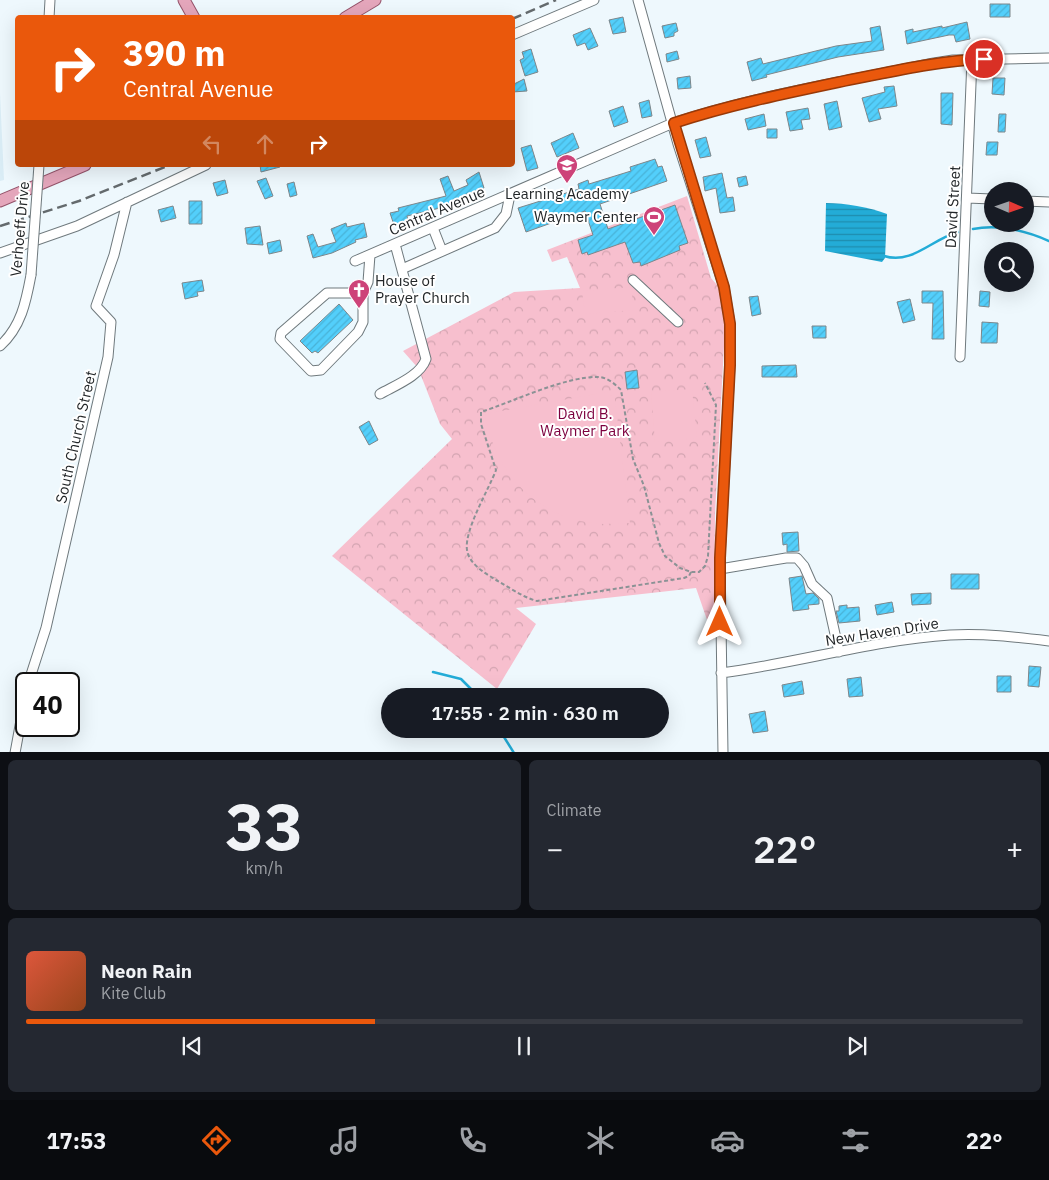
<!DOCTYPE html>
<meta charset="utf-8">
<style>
:root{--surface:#171b24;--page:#242831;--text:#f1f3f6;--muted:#9ea1a6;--line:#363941;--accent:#ea580c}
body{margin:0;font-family:"IBM Plex Sans",sans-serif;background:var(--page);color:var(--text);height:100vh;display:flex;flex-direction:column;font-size:19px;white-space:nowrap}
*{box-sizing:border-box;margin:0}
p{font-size:16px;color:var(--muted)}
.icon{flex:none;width:28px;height:28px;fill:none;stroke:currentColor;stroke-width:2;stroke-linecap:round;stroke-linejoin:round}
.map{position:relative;height:752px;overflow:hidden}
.side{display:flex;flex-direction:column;gap:8px;padding:8px;background:#0d0f14;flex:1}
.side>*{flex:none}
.hud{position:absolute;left:15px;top:15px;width:500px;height:152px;border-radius:5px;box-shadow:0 5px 20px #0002;background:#ea580c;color:#fff;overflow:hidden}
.needle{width:32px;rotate:92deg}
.tools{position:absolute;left:984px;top:182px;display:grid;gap:10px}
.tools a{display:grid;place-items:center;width:50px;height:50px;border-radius:50%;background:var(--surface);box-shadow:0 5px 20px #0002;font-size:25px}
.speed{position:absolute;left:15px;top:672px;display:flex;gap:10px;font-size:25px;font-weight:700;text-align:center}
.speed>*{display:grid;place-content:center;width:65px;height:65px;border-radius:50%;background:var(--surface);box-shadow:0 5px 20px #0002;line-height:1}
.speed .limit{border:2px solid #111;border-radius:8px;background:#fff;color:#111}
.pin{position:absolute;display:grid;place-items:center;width:42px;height:42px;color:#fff;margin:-21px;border:2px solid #fff;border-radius:50%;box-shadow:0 1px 5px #0007}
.me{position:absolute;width:55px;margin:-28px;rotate:0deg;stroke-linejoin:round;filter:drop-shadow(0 0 4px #0008)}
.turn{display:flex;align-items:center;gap:18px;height:105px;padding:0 25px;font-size:22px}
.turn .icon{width:65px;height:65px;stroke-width:2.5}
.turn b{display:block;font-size:35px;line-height:42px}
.lanes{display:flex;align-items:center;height:48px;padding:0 25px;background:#0003;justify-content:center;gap:25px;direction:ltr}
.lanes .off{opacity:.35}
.big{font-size:38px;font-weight:600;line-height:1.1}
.side .widget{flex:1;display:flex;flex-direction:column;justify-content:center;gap:8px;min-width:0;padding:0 18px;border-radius:8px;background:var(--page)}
.side .dial{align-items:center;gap:0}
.dial b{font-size:65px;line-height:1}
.song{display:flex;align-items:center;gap:15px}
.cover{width:60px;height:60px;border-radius:8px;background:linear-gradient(135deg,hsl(10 70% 55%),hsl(20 70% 35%))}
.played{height:5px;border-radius:2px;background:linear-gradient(90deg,var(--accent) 35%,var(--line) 35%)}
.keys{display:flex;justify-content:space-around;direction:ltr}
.heat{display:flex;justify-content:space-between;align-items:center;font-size:28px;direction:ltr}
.side .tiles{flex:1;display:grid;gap:8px;grid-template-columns:1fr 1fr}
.widget:last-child{grid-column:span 2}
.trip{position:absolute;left:381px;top:688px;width:288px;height:50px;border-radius:25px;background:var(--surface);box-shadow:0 5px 20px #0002;font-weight:600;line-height:50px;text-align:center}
.tabs{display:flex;height:80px;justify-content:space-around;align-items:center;background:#090b0e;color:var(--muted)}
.tabs .icon{width:35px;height:35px}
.tabs .current{color:var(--accent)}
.tabs b{font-size:22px;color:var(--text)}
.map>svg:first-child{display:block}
.built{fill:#daedf6}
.park{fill:url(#park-crowns)}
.pitch{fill:#f7bfce}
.water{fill:url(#water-rules)}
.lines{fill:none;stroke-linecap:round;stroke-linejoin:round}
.stream{stroke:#23acd7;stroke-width:2.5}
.building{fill:url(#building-hatch);stroke:#7d868a}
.minor-casing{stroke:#6f797d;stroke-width:11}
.major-casing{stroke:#94536a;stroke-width:13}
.path{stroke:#8b9295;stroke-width:2;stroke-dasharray:4 2.5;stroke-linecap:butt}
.minor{stroke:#fff;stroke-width:9}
.major{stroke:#e4a6bb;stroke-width:11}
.rail{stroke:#646a6d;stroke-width:2.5;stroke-dasharray:10 5;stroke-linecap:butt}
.minor-bridge-casing{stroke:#6f797d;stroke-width:11;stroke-linecap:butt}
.minor-bridge{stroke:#fff;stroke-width:9}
.route-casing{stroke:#983908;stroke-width:12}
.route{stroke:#ea580c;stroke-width:9}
.labels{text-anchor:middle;stroke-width:4;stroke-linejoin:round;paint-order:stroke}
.poi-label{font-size:15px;fill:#222628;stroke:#fff}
.street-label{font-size:15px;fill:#222628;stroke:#fff}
.park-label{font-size:15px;fill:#7c003e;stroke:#fff}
</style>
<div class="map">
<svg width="1049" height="753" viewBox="0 0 1049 753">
<defs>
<pattern id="park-crowns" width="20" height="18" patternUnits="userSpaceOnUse" patternTransform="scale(1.25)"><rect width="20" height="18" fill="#f7bfce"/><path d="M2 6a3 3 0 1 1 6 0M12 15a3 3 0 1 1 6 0" fill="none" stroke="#d3a4b1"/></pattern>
<pattern id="water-rules" width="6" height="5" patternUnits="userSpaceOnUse" patternTransform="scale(1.25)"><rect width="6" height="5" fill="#23acd7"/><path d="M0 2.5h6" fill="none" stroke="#1e8cae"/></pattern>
<pattern id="building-hatch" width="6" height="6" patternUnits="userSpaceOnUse" patternTransform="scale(1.25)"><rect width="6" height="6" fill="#53cffb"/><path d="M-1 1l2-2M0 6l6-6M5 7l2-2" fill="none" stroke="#48b2d7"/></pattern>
</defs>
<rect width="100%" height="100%" fill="#eef8fd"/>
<path class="built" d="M0 93 4 180 0 181Z"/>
<path class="park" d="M687 196 711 278 718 286 725 328 715 513 714 640 696 588 516 608 536 624 497 689 332 556 452 439 440 424 418 368 403 351 514 292 580 288 567 257 552 262 547 250Z"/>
<path class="pitch" d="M631 287 634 310 585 314 582 291Z
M692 389 697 438 655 442 651 392Z
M607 392 615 399 630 523C617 523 604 525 592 523 533 515 494 470 485 414Z"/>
<path class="water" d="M826 203C846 203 868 207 887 214L885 258 882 262 825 251Z"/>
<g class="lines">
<path class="stream" d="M973 229C998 224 1026 231 1049 241
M884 256C912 265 932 239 958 232
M433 672 461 679 478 696
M499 729 514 753"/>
</g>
<path class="building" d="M990 4H1010V17H990Z
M623 17 626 32 613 34 609 20Z
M967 22 970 39 956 42 954 35H949L907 44 905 31 913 29V32L942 26V28Z
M676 23 678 31 674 33V36L665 38 662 26Z
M880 26 884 50 838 57 766 75 767 77 752 81 747 62 761 58 763 64 836 46 872 41 870 28Z
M590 28 598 46 588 50 585 43 577 46 573 35Z
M531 49 538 72 525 76 520 60 524 58 522 52Z
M677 51 679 59 667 62 666 54Z
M690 76 691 88 678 89 677 78Z
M993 78H1005L1004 95 992 94Z
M524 79 527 91 512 92V85Z
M894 86 897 106 878 109 881 119 869 122 862 98 885 92 884 87Z
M941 93H953L952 125 941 124Z
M649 100 652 116 642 118 639 103Z
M837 101 842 127 829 130 824 104Z
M623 106 628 122 614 127 609 111Z
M808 108 810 119 801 120 803 129 790 131 786 112Z
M764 114 766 126 748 130 745 119Z
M999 114H1006L1005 132H998Z
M767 129H777V138H767Z
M573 133 579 148 557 157 551 143Z
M706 137 711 156 700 158 695 140Z
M987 142H998L997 155H986Z
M531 145 538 168 527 171 521 148Z
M655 159 658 167 662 166 667 181 600 204 608 229 675 205 688 243 679 246 680 250 641 266 640 262 633 263 625 242 588 255 587 252 582 254 578 240 593 235 585 211 526 232 518 208 579 189 578 184 588 180 589 184 631 171 630 167Z
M260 165H280V167L261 172Z
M479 172 484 188 464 195 466 198 444 207 407 216 408 221 394 225 390 213 399 211 398 208 446 196 440 179 448 176 454 191 468 185 466 180Z
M722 173 727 198 733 197 735 211 720 213 716 188 705 191 703 177Z
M746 176 748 185 739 187 737 178Z
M266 178 273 196 265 199 257 181Z
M225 180 228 193 217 196 213 183Z
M294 182 297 195 290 197 287 184Z
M189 201H202V224H189Z
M173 206 176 218 161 222 158 210Z
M346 223 347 227 364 223 367 237 355 240 356 242 332 253 313 258 307 236 313 234 318 247 336 242 331 229Z
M260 226 263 245 247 244 245 228Z
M280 240 282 251 269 254 267 243Z
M202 280 204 291 197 292 198 296 185 299 182 283Z
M922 291H943L944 339H932L933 303H922Z
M980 291 990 292 989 307 979 306Z
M758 296 761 314 752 316 749 297Z
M910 299 915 320 903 323 897 302Z
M339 304 353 320 318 353 315 351 312 353 300 341Z
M982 322 998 323 997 343H981Z
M812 326H826V338H813Z
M796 365 797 377H762V366Z
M637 370 639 388 627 389 625 372Z
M369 421 378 440 369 445 359 427Z
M798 532 799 551 787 552V544L783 545 782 533Z
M951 574H979V589H951Z
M802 576 806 594 813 593 819 599V604L808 605 809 609 793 611 789 578Z
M931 593V604L912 605 911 594Z
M892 602 894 612 877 615 875 605Z
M847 605V608L859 607 860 621 839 623 836 611H839V606Z
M1029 666 1041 667 1039 687 1028 686Z
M997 676H1011V692H997Z
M861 677 863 696 849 697 847 679Z
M802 681 804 694 784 697 782 685Z
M765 711 768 731 753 733 749 714Z"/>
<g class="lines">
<g class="minor-casing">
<path id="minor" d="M638 0 678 144 724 287 730 324V365L720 558 723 753
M49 18 50 0
M512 35 594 0
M967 198 992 199
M1025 201 1049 202
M433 228 442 251
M0 253 77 226 206 165
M355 261 673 123C758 95 847 81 934 63L953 60 1049 58
M402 269 495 228 506 214 510 195
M633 280 678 322
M363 293H327L281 333 280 339 311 371 321 370 358 332 363 322V293L368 282 370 255
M0 346C21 327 26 302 31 275
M960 357 972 59
M380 394C396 385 420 376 426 359L395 244
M720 569 786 558H797L804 566 812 584 827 598 839 652
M721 673C798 663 873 640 950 635 983 633 1016 637 1049 641
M28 684 46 628 108 357 111 322 96 306 114 255 127 202
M15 753 26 693"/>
</g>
<g class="major-casing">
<path id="major" d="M184 0 194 18
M345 18 375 0
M0 201 85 165"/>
</g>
<path class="path" d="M691 572 689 576 684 578 537 601C522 597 509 587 496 580 485 573 469 564 467 550 464 530 489 489 496 470L481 424V412C512 402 566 376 598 377 607 377 615 384 621 390L633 459 644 486 659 543 665 556 680 568 691 572H699L705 566 708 556 716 405 705 383"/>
<use href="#minor" class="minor"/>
<use href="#major" class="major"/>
<path class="rail" d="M512 19 556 0
M0 226 79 201 170 165"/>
<g class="minor-bridge-casing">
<path id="minor-bridge" d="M31 275 39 165"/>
</g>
<use href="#minor-bridge" class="minor-bridge"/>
</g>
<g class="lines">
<g class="route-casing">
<path id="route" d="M720 622V558L730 365V324L724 287 674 123C729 105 787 93 844 81 891 72 936 61 984 59"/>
</g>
<use href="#route" class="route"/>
</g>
<defs>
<g id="school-pin" transform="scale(1.125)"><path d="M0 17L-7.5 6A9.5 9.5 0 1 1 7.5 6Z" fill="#cd4379" stroke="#fff"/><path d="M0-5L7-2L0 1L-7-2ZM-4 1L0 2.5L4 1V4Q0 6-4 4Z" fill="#fff"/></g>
<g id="stadium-pin" transform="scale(1.125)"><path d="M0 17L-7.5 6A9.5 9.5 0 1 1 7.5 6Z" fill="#cd4379" stroke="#fff"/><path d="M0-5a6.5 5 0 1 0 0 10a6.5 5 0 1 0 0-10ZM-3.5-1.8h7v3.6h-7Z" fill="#fff"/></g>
<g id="church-pin" transform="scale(1.125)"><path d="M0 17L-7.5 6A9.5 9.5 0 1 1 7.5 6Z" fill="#cd4379" stroke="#fff"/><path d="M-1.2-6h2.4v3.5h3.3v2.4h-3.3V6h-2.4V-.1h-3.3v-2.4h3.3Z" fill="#fff"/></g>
</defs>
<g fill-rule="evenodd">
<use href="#school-pin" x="567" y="165"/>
<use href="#stadium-pin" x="654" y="217"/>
<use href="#church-pin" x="359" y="290"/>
</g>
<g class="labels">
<g class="poi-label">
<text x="567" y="199">Learning Academy</text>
<text x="638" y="222" text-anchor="end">Waymer Center</text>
<text x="375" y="286" text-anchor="start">House of<tspan x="375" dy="17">Prayer Church</tspan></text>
</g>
<g class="street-label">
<text transform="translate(953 207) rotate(-87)" y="5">David Street</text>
<text transform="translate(437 211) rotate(-23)" y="5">Central Avenue</text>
<text transform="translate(20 229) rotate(-85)" y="5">Verhoeff Drive</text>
<text transform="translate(76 437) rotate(-77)" y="5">South Church Street</text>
<text transform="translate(882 632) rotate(-9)" y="5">New Haven Drive</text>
</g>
<g class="park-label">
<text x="585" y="419">David B.<tspan x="585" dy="17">Waymer Park</tspan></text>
</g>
</g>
</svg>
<div class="tools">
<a><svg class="needle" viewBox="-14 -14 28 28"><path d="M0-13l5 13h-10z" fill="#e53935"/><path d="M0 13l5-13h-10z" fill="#9ea1a6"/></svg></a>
<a><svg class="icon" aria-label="search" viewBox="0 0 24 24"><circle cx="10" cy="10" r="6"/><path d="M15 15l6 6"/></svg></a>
</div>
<div class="speed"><div class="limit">40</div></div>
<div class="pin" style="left:984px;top:59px;background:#d93025"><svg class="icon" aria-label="arrive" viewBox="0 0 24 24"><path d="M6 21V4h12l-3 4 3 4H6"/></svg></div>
<svg class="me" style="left:720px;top:622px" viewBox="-20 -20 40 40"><path d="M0-17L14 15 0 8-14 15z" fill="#ea580c" stroke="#fff" stroke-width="4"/></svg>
<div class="trip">17:55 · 2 min · 630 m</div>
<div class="hud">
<div class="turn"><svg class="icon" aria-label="right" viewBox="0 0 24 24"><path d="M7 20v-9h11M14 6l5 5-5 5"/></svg><div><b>390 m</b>Central Avenue</div></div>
<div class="lanes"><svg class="icon off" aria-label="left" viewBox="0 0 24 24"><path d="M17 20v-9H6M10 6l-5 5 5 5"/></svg><svg class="icon off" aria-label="ahead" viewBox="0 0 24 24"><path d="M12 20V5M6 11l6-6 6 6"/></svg><svg class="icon" aria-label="right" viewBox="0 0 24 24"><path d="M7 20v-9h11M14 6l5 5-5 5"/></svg></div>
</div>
</div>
<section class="side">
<div class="tiles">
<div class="widget dial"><b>33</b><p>km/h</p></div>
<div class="widget"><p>Climate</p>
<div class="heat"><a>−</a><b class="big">22°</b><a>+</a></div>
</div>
<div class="widget">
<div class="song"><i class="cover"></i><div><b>Neon Rain</b><p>Kite Club</p></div></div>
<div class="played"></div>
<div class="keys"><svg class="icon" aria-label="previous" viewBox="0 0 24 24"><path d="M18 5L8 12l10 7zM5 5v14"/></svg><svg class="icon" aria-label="pause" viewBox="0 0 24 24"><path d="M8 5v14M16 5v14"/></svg><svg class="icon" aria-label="next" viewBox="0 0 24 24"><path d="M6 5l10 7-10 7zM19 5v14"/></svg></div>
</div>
</div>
</section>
<nav class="tabs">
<b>17:53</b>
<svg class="icon current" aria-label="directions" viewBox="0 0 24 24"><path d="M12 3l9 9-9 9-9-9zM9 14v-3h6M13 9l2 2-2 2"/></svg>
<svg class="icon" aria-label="music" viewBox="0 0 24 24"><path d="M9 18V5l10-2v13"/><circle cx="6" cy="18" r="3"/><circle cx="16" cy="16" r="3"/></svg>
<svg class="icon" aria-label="phone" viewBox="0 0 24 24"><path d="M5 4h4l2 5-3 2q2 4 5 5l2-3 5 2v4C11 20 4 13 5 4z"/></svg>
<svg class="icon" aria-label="climate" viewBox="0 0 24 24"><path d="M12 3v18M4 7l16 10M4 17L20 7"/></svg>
<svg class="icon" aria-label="car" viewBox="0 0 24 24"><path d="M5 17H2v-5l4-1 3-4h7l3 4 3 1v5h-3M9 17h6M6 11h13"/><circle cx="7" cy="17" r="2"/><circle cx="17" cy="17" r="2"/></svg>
<svg class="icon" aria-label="filters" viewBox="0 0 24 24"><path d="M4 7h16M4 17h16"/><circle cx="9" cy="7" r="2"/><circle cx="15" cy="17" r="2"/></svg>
<b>22°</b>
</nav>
